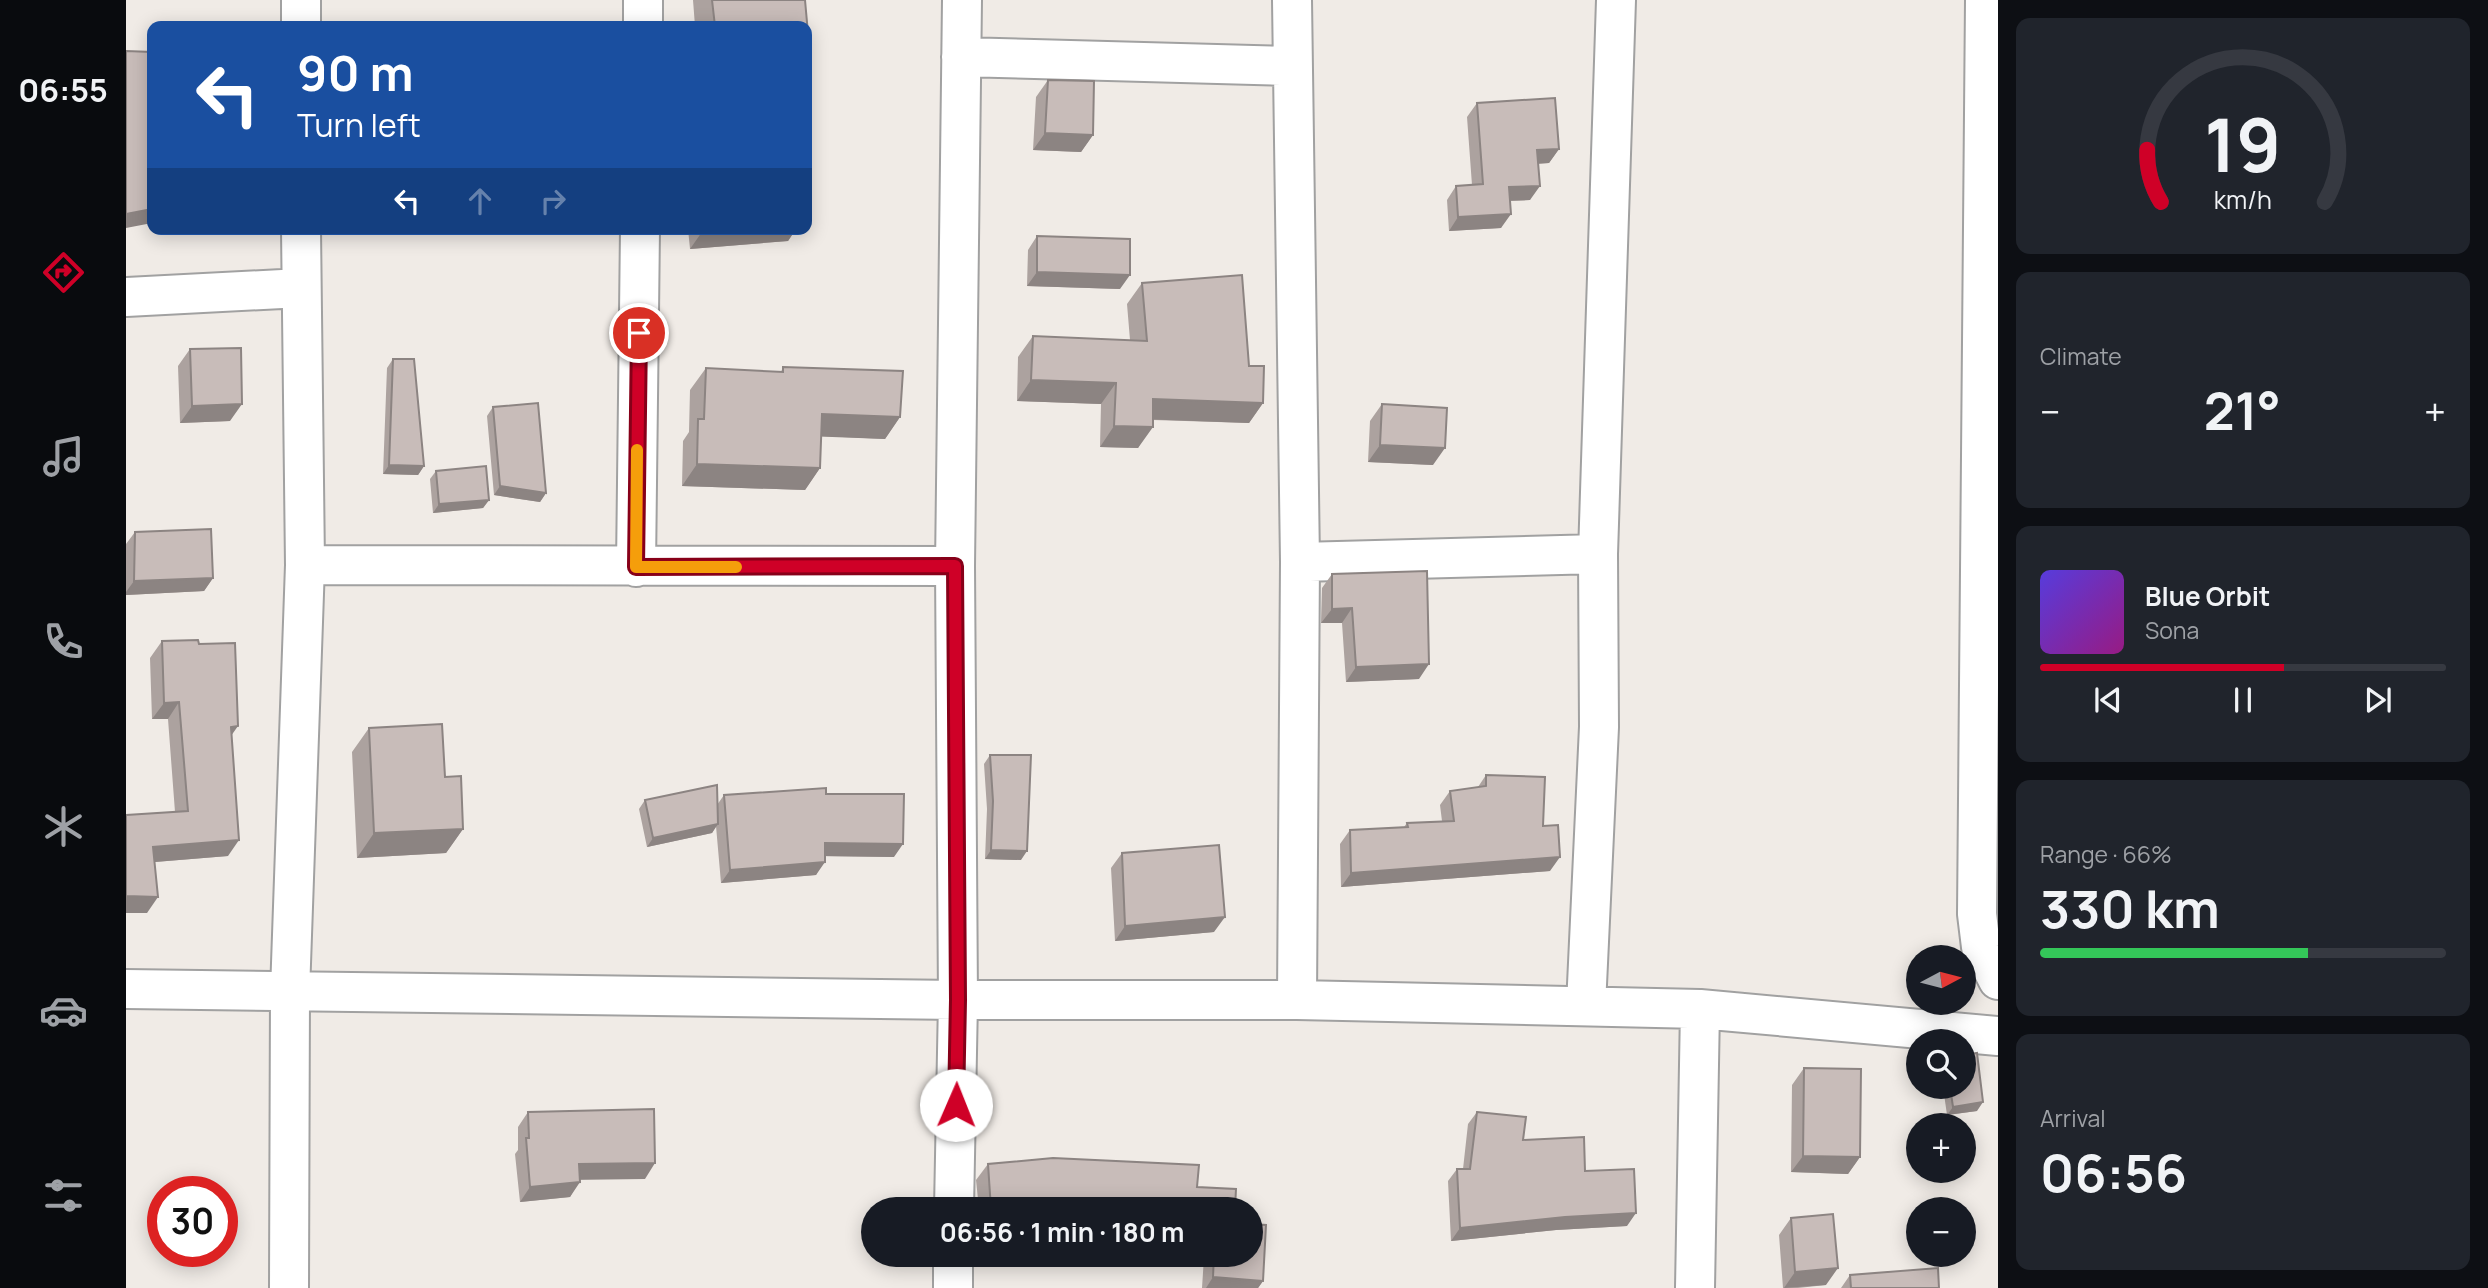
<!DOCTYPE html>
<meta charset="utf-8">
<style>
:root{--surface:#171b24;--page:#20242c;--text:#f1f3f6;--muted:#9ea1a6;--line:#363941;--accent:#cf0027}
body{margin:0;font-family:Manrope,sans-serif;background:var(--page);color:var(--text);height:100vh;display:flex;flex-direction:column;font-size:26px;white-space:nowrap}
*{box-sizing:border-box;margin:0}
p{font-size:23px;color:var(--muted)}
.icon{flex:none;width:38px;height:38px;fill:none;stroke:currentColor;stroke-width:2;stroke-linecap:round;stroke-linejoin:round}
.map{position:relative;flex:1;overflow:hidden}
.sheet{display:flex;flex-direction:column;gap:18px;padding:18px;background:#0d0f14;width:490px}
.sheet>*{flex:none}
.top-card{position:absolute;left:21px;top:21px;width:665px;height:214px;border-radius:14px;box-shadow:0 4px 18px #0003;background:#1a4fa0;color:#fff;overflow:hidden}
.needle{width:46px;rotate:83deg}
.fabs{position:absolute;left:1780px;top:945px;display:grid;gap:14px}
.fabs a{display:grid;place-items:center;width:70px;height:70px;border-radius:50%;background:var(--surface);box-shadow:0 4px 18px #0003;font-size:35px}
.speed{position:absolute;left:21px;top:1176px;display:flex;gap:14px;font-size:35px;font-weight:700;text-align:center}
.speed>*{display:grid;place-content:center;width:91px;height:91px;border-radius:50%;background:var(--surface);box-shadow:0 4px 18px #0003;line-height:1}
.speed .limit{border:10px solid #d22;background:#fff;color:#111}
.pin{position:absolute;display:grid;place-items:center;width:60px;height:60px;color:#fff;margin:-30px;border:4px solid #fff;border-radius:50%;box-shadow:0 2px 7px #0007}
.me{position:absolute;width:77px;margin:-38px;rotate:1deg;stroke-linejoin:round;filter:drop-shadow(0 0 5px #0008)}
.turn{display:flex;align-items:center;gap:24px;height:147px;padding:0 35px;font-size:32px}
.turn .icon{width:91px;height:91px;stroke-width:2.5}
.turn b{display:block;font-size:49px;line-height:60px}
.lanes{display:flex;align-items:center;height:66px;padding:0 35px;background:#0003;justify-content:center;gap:35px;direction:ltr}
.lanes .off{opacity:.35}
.big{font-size:52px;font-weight:700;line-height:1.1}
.sheet .card{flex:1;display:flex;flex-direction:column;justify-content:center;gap:10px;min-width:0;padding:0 24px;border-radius:14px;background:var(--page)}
.sheet .dial{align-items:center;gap:0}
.dial svg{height:182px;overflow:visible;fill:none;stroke:var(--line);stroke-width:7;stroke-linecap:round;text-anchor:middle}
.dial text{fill:var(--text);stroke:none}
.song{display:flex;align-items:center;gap:21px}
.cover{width:84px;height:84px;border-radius:10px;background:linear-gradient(135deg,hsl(250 70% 55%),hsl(310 70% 35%))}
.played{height:7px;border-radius:4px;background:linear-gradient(90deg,var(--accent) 60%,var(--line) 60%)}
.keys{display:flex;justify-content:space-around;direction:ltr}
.heat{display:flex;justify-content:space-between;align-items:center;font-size:38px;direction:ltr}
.charge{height:10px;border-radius:5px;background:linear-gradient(90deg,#34c759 66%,var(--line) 0)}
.trip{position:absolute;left:735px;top:1197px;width:402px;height:70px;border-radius:35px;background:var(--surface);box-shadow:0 4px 18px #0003;font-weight:700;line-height:70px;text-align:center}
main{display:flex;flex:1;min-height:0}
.dock{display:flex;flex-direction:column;width:126px;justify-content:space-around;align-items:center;background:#090b0e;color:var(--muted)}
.dock .icon{width:49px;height:49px}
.dock .active{color:var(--accent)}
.dock b{font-size:32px;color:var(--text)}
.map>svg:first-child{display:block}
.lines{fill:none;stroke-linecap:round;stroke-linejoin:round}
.minor-casing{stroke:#a1a1a1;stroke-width:42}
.tertiary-casing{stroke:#a1a1a1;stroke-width:42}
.minor{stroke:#fff;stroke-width:38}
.tertiary{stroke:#fff;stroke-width:38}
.wall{fill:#aca29f}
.shaded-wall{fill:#8c8482}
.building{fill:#c8bcb9;stroke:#8c8482;stroke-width:2}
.route-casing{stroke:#870019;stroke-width:18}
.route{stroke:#cf0027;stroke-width:12}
.slow{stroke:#f59e0b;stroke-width:12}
</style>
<main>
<nav class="dock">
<b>06:55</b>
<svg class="icon active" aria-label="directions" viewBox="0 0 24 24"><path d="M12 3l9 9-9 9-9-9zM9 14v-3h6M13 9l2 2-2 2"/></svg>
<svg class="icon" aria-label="music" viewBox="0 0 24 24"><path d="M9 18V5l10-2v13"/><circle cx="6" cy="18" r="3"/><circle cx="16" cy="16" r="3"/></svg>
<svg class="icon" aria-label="phone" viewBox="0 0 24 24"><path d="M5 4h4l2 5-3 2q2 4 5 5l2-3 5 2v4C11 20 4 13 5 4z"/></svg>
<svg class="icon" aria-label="climate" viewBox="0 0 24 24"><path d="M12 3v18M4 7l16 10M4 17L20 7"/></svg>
<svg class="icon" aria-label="car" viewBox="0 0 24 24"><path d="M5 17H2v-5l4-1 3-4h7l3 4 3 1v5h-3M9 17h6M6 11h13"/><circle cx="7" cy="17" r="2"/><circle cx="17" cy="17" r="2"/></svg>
<svg class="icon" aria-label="filters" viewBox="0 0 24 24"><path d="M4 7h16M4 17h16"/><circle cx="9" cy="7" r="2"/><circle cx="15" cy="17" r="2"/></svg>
</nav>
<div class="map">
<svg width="1872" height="1288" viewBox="0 0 1872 1288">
<rect width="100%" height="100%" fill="#f0ebe6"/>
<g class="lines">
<g class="minor-casing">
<path id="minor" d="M175 0V26
M1166 0 1174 562 1171 1000
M517 26V0
M835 57 1166 66
M0 297 175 288
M1174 562 1472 554
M179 565 829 566
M510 567 514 229
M0 989 832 1000H1171L1574 1009 1872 1036
M1460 1006 1473 727 1472 554 1490 0
M828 1209 832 1000 829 566 836 0
M163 1288 164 992 179 565 175 229
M827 1288V1255
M1569 1288 1574 1009"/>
</g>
<g class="tertiary-casing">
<path id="tertiary" d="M1859 0 1851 914 1855 947 1872 980"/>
</g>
<use href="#minor" class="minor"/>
<use href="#tertiary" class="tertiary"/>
</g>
<path class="wall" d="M567 0H679L681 26H569Z
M922 80 967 135 955 152 907 150 910 97Z
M1351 103 1433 149 1423 163 1412 164 1404 200 1384 201 1375 228 1323 231 1321 200 1330 186 1346 185 1341 117Z
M562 229H670L662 241 564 249Z
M911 236 994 289 901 286 902 250Z
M1016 283 1123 366 1137 403 1123 423 1027 420 1012 448 974 447 975 404 891 401 892 357 907 336 1004 340 1001 304Z
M64 349 104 421 54 423 52 366Z
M267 359 298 466 292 475 257 474 261 368Z
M657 367 774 417 759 439 695 436 694 468 679 490 556 486 557 441 563 432 564 390 580 368 655 372Z
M1256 404 1307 465 1242 462 1244 421Z
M367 407 420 493 414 502 368 495 361 416Z
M310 471 363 500 357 508 307 513 304 479Z
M9 532 87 578 78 591 0 595V544Z
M1206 574 1293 679 1220 682 1216 623H1195L1196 588Z
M36 641 73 644 105 735 102 856 29 862 21 913H0V815L49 812 42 719H26L24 658Z
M243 728 319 777 337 829 320 853 231 858 226 752Z
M864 755 895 860 859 859 861 809 858 764Z
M1360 775 1417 826 1424 871 1215 887 1214 844 1224 830 1278 827 1281 823 1316 821 1314 805 1324 791 1352 787Z
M700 794 768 857 699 856 690 875 595 883 590 826 586 833 521 847 513 809 519 800 591 805 598 795Z
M996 853 1088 932 989 941 985 868Z
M1678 1068 1734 1157 1722 1174 1665 1172 1666 1085Z
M1817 1087H1838L1851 1111 1821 1115Z
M402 1112 519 1179H454L444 1197 394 1202 389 1154 392 1150V1127Z
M1351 1112 1397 1140 1459 1171 1501 1226 1430 1230 1325 1241 1322 1181 1331 1169H1337L1342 1124Z
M862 1164 1071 1187 1109 1209H853L850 1180Z
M1665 1218 1700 1285 1672 1288H1657L1653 1235Z
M999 1255H1125L1137 1281 1132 1288H1076L1078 1257 1044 1260 1043 1257Z
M1724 1275 1813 1288H1715Z"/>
<path class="shaded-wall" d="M919 133 967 135 955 152 907 150Z
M1433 149 1423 163 1401 164 1411 150Z
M1414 186 1404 200 1373 201 1383 187Z
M26 209V223L0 228V214Z
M1385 214 1375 228 1323 231 1332 217Z
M578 229H670L662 241 564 249Z
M911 272 1004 275 994 289 901 286Z
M905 380 990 383 975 404 891 401Z
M1027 399 1137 403 1123 423 1013 419Z
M116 404 104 421 54 423 66 406Z
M696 414 774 417 759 439 680 436Z
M988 426 1027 427 1012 448 974 447Z
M1254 445 1319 448 1307 465 1242 462Z
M571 464 694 468 679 490 556 486Z
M263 465 298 466 292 475 257 474Z
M374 486 420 493 414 502 368 495Z
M363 500 357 508 307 513 313 504Z
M87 578 78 591 0 595V592L8 581Z
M1226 608 1216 623H1195L1206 609Z
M1303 664 1293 679 1220 682 1230 667Z
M53 702 42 719H26L38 703Z
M112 726 100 743 105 727Z
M592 824 586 833 521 847 527 838Z
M337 829 320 853 231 858 248 833Z
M113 840 102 856 16 863 27 847Z
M699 843 777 844 768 857 690 856Z
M865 850 901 851 895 860 859 859Z
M1434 857 1424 871 1215 887 1225 873Z
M699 862 690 875 595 883 604 870Z
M0 896 32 897 21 913H0Z
M1099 917 1088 932 989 941 999 926Z
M1857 1102 1851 1111 1821 1115 1827 1107Z
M1677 1156 1734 1157 1722 1174 1665 1172Z
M529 1163 519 1179 442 1180 453 1164Z
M454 1182 444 1197 394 1202 404 1187Z
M1510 1213 1501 1226 1430 1230 1325 1241 1334 1228 1439 1217Z
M999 1255H1045L1043 1257Z
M1047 1255H1079L1078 1257 1044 1260Z
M1712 1268 1700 1285 1658 1288 1669 1272Z
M1087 1277 1137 1281 1132 1288H1080Z"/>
<path class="building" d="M586 0H679L685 67 681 68V26H589Z
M0 51 26 52V209L0 214Z
M922 80 968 81 967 135 919 133Z
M1429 98 1433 149 1411 150 1414 186 1383 187 1385 214 1332 217 1330 186 1357 184 1351 103Z
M911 236 1004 239V275L911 272Z
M1116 275 1123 366H1138L1137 403 1027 399V427L988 426 990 383 905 380 907 336 1021 341 1016 283Z
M115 348 116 404 66 406 64 349Z
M267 359H288L298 466 263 465Z
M657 367 777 371 774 417 696 414 694 468 571 464 572 419H578L580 368 657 372Z
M412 403 420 493 374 486 367 407Z
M1256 404 1321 408 1319 448 1254 445Z
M360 466 363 500 313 504 310 471Z
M85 529 87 578 8 581 9 532Z
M1301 571 1303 664 1230 667 1226 608 1206 609V574Z
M72 640 73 644 109 643 112 726 105 727 113 840 27 847 32 897 0 896V815L62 811 53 702 38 703 36 641Z
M316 724 319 777 335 776 337 829 248 833 243 728Z
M864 755H905L901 851 865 850 867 801Z
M1360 775 1419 777 1417 826 1432 825 1434 857 1225 873 1224 830 1282 827 1281 823 1328 821 1324 791 1360 786Z
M591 785 592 824 527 838 519 800Z
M700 788V794H778L777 844 699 843V862L604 870 598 795Z
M1093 845 1099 917 999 926 996 853Z
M1851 1053 1857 1102 1827 1107 1824 1087H1838V1055Z
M1678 1068 1735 1069 1734 1157 1677 1156Z
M528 1109 529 1163 453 1164 454 1182 404 1187 400 1138H403L402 1112Z
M1351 1112 1400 1117 1397 1140 1458 1137 1459 1171 1508 1169 1510 1213 1439 1217 1334 1228 1331 1169H1344Z
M927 1158 1073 1165 1071 1187 1110 1189 1109 1209H865L862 1164Z
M1707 1214 1712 1268 1669 1272 1665 1218Z
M1125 1224 1140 1225 1137 1281 1087 1277 1088 1255H1125Z
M1812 1268 1813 1288H1725L1724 1275Z"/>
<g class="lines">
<g class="route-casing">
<path id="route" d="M513 333 510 567 829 566 832 1000 830 1105"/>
</g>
<use href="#route" class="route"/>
<path class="slow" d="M511 450 510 567H610"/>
</g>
</svg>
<div class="fabs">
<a><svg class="needle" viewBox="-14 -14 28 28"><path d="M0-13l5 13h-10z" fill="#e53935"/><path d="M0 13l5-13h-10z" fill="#9ea1a6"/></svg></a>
<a><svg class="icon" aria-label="search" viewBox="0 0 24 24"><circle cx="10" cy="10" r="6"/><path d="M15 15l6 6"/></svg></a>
<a>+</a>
<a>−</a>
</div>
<div class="speed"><div class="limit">30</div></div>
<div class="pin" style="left:513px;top:333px;background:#d93025"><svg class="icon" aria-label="arrive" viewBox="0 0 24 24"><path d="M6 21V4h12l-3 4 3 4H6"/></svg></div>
<svg class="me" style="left:830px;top:1105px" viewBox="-20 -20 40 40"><circle r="19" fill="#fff"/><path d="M0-13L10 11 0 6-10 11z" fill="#cf0027"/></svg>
<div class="trip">06:56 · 1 min · 180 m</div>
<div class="top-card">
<div class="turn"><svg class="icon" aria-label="left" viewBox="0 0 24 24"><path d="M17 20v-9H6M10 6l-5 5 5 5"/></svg><div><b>90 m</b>Turn left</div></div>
<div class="lanes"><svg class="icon" aria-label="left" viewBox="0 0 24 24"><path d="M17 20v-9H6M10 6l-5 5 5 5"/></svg><svg class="icon off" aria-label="ahead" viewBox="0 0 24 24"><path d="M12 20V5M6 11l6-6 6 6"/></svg><svg class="icon off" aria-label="right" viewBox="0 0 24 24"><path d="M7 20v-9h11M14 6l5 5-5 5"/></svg></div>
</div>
</div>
<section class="sheet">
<div class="card dial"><svg viewBox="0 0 100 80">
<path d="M14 69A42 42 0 1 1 86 69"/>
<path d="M14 69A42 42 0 0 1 8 46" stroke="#cf0027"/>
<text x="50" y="56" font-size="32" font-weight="700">19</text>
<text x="50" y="72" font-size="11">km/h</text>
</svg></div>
<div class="card"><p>Climate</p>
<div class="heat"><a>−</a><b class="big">21°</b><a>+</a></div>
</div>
<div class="card">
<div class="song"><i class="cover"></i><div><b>Blue Orbit</b><p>Sona</p></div></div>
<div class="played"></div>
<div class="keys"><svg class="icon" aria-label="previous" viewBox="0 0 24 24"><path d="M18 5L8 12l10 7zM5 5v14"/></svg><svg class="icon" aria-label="pause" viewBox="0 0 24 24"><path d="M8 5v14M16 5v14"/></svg><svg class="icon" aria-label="next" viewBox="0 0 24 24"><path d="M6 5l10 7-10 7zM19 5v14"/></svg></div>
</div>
<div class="card"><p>Range · 66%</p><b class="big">330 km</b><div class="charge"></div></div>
<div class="card"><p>Arrival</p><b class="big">06:56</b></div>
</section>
</main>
